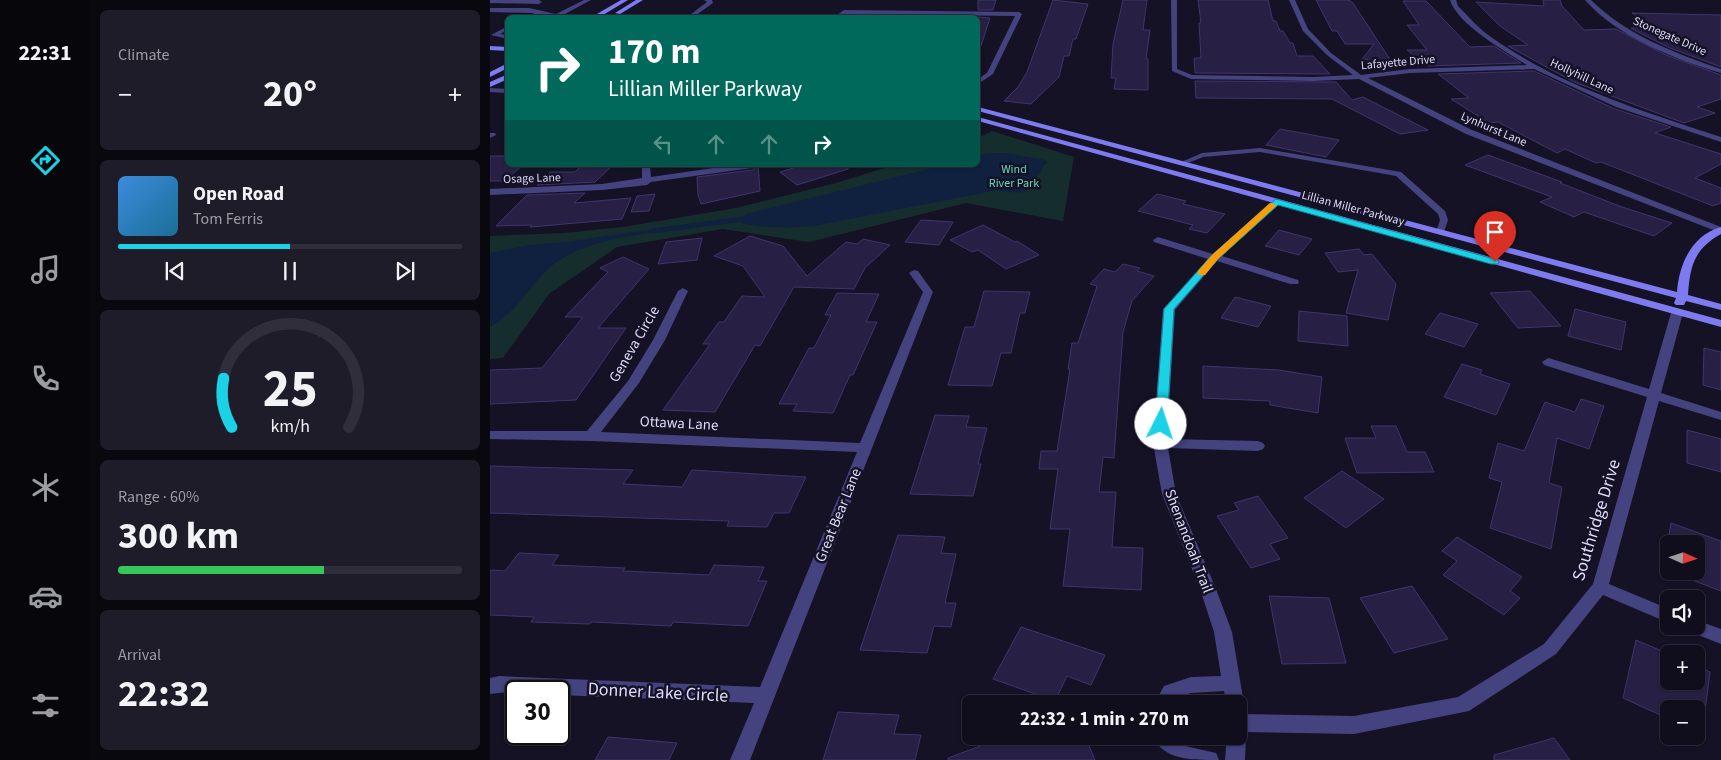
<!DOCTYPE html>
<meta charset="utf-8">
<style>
:root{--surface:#100e1c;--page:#1e1c29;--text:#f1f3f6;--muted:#9c9ca3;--line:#302e3b;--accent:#1ad1e6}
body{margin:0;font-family:"Source Sans 3",sans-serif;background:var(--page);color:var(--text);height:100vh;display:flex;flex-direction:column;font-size:19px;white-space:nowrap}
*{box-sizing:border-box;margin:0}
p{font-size:16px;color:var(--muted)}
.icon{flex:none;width:28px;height:28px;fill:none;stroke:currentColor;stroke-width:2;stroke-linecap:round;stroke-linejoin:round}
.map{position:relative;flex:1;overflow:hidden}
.drawer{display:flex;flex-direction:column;gap:10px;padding:10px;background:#09080f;width:400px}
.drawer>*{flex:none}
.guide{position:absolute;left:15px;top:15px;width:475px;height:152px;border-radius:8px;box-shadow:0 1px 4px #0004,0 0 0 1px var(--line);background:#00695c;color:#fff;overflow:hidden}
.needle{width:32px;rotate:93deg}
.controls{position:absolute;left:1170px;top:535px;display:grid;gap:10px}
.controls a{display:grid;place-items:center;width:45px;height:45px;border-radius:8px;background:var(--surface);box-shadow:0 1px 4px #0004,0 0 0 1px var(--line);font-size:25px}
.speed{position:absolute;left:15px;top:680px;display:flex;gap:10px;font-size:25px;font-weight:700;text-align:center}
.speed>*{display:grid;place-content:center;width:65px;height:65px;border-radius:50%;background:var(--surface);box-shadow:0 1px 4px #0004,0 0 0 1px var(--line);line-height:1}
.speed .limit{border:2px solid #111;border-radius:8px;background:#fff;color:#111}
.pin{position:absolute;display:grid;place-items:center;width:42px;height:42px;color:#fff;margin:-51px -21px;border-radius:50% 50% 50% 0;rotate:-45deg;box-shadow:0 0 5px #0007}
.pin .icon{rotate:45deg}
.me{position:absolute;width:55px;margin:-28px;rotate:4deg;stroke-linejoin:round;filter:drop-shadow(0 0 4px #0008)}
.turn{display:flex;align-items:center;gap:18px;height:105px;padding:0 20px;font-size:22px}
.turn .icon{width:65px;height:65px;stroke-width:2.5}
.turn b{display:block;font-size:35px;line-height:42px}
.lanes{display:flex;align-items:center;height:48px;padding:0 20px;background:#0003;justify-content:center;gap:25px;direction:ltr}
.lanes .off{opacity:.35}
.big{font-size:38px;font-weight:700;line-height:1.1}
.drawer .tile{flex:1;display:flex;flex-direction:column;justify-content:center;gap:8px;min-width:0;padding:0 18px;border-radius:8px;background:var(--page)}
.drawer .dial{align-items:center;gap:0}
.dial svg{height:130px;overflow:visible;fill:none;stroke:var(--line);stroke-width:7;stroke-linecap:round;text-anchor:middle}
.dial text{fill:var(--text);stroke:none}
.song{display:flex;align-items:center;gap:15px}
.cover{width:60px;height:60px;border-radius:8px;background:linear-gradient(135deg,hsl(210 70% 55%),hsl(200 70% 35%))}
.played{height:5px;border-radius:2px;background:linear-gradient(90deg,var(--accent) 50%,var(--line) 50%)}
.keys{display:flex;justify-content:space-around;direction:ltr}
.heat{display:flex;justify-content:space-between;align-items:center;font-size:28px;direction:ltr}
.charge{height:8px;border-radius:4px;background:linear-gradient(90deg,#34c759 60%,var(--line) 0)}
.trip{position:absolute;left:472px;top:695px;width:285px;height:50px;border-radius:8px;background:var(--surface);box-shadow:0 1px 4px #0004,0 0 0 1px var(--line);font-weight:700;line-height:50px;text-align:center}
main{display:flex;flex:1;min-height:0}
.menu{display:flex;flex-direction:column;width:90px;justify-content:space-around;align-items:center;background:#06060b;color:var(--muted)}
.menu .icon{width:35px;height:35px}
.menu .current{color:var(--accent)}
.menu b{font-size:22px;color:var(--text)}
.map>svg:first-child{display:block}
.green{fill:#152e2d}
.water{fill:#10213f}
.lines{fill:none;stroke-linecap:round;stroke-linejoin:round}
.stream{stroke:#10213f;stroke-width:5}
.building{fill:#272044;stroke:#40346d;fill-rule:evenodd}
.lane{fill:#44427f;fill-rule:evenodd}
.street{fill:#44427f;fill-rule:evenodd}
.secondary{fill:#7e7bf1;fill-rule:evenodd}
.route{fill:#1ad1e6;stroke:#118896}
.slow{fill:#f59e0b}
.labels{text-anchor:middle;stroke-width:5;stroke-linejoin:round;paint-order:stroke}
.far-street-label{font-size:12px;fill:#dddafb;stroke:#151225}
.far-park-label{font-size:12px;fill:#6dd4ba;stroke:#151225}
.street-label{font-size:15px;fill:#dddafb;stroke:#151225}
.near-street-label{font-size:18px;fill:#dddafb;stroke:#151225}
</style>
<main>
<nav class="menu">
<b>22:31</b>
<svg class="icon current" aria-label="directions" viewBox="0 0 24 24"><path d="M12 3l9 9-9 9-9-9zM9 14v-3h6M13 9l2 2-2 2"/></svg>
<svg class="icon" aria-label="music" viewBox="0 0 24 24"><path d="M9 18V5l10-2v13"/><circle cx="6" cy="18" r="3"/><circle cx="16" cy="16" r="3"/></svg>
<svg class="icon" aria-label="phone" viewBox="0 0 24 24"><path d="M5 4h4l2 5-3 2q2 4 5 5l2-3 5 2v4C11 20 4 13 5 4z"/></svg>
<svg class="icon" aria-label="climate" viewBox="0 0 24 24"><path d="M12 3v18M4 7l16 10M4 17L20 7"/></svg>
<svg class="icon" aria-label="car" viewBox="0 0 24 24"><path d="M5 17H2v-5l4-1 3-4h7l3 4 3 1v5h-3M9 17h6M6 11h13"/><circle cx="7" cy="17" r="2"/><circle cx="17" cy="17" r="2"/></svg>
<svg class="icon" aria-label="filters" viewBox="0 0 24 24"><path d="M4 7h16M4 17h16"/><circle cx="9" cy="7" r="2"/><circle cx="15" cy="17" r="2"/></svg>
</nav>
<section class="drawer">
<div class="tile"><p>Climate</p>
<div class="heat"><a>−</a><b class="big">20°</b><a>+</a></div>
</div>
<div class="tile">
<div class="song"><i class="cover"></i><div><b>Open Road</b><p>Tom Ferris</p></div></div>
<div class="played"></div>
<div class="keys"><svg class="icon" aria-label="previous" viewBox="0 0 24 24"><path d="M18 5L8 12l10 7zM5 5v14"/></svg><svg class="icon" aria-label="pause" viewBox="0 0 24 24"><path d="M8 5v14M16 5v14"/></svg><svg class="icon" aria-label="next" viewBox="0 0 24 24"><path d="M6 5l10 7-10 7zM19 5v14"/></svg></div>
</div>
<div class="tile dial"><svg viewBox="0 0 100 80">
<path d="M14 69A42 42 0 1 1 86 69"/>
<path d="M14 69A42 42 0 0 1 9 39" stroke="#1ad1e6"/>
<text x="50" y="56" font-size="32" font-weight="700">25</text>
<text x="50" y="72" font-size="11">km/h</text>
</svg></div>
<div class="tile"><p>Range · 60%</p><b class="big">300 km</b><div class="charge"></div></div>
<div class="tile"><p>Arrival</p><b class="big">22:32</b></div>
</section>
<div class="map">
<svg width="1231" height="760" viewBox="0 0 1231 760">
<rect width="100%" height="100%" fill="#151225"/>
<path class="green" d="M502 131 584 157 573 221 476 203 319 242 233 229 127 247 59 294 13 358 0 359V236L74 233 133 227 246 208 346 183 391 169 412 165H488V138Z"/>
<path class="water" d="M500 153H515L555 160 557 163C551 166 554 168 550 173 545 179 538 182 534 188L537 191C526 195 515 190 503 191L324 226C299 228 276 229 251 223L256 214 455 165H488V155Z
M164 229 163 232C126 239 82 244 54 273 38 291 22 315 0 327V253L38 245 75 242Z"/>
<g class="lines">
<path class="stream" d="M163 231 253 219"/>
</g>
<path class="building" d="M488 0H506L503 10H488Z
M563 0 598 4 586 39H583L579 56H574L569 77 541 104 514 101 528 87 537 72Z
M633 0H657L653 30H660L656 59H658V90L624 89 626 78H621L623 44Z
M708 0H778L783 21H786L790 31H793L800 43H803L807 56H823L840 74 705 73 704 58H711L709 23H711Z
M826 0H859L863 3 903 64 872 59 884 44H855L847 31H842Z
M1053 0H1070L1072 6 1094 30 1126 29 1176 55 1231 75V99L1207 107 1225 113 1194 123 1084 82 1018 46 1038 45 1010 26 986 2 1054 6Z
M913 1H936L980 47 1004 46 1031 63 938 66 917 50H937L917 25H929Z
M1142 13 1231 15V67L1180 48 1146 31 1141 28 1162 27Z
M488 17 500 18 491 46H488Z
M1044 71 1125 109 1181 127 1165 133 1231 154V164L1205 178 1231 188V203L1223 206 1111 162 1106 163 1075 149 1067 153 1008 122 999 123 961 99 979 98 948 74Z
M705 81 846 82 862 100 873 97 938 130 910 134 842 99 706 98Z
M790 129 849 140 836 157 776 145Z
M998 155 1072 182 1070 183 1132 207 1182 223 1164 236 1094 212 1084 217 1050 202 1062 197 975 165Z
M0 156H18V165H33L14 181H0Z
M92 165H123L105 182 47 185 60 172H85Z
M268 165 270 191 211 204 208 195 207 177 262 170Z
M313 165H358V169L307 185 290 172Z
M95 193 84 203 141 198 132 219 40 227 42 225 6 226 37 195Z
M165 194 159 211 141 212 147 196Z
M667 194 696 201 693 204 735 214 717 233 699 229 703 225 648 211Z
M431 220 463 222 449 245 415 242Z
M493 225 525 242 527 241 549 255 516 269 488 250 482 252 460 240Z
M789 230 822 239 809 255 775 246Z
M260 236 293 246 317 276 356 242 367 244 373 239 400 245 375 268 364 289 304 287 270 346 265 345 225 412 173 410 220 344H213L229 322H234L252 296 275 297 253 266 224 256Z
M212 238 207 260 168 264 176 242Z
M869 249 874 255 882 254 906 284 898 320 856 313 868 270 848 272 835 253Z
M133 257 159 269 108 328H136L86 400 0 404V370L52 368 93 317H75L118 272 110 268Z
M633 264 650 268 647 271 664 276 642 301 633 332 624 458 613 457 609 492H626L622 547 653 548 651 590 573 586 580 529H560L568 469H549L551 451H567L580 369H578L582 343H588L607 286 600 284 614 269 625 272Z
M494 291 540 292 535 313H530L521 353H511L502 386 458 385 475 327H484Z
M1040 291 1071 326 1028 328 1000 293Z
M347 293 389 294 376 322H387L363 375H360L343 413 303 411 307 404H289L319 348H324L341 315H335Z
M745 297 781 306 768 327 731 318Z
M1085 309 1136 322 1131 350 1078 336Z
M809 311 857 316 858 346 808 341Z
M950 313 988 324 974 347 935 334Z
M1214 348 1231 352V390L1213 385Z
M972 364 992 370 990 374 1020 384 1006 415 954 397Z
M713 366 789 370 832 377 828 413 780 405V401L713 398Z
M1091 399 1114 406 1099 449 1067 438 1059 483 1072 487 1061 549 1000 528 1012 482 999 478 1008 443 1034 451 1055 402 1085 412Z
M445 415 479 416 476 427 497 428 488 464H491L483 496 420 494Z
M881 426H906L917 452H935L944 472 867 473 855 438H886Z
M1197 430 1231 439V472L1197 463Z
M0 466 143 470 133 484 192 487 202 470 316 477 299 513H284L277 527 237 526 239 521 0 513Z
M852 471 894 499 856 528 814 498Z
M768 496 798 538 780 544 790 559 761 568 727 516 749 510 744 503Z
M1181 523 1231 541V591L1173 569ZM1179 544H1206V571H1179Z
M408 535 455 537 451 553 466 554 455 603H466L461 627 444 626 437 653 370 650Z
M967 537 1032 577 1020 591 1030 598 1014 615 953 575 967 561 952 551Z
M29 553 69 555 62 565 135 568 133 571 219 575 224 565 274 567 268 581H277L258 626 183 622 181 626 102 622 100 624 41 622 44 617 0 615V570L15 571Z
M922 586 958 639 904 653 870 598Z
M779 596 839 598 856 663 792 664Z
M531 627 615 655 601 685 577 676 565 701 503 679Z
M1146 640 1179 654V681H1206V666L1220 672 1212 734 1206 731V709H1179V719L1133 698Z
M348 712 409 715 404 734 431 735 425 760H333Z
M517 736H595L605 760H458V758Z
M118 737 187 743 179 760H105Z
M1064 738 1080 760H1004V755Z"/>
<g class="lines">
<path class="lane" d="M0 0H49L52 2 49 4 0 3Z
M94 0H101L73 15H105L107 18H67L50 14 44 18H37L44 13 0 12V8H39L66 14Z
M214 0H222L223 3 202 18H196L217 2Z
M18 26V30L10 34 18 35V39L1 35Z
M0 88 18 89V93L0 92Z
M770 148 911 172 955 211 958 220 954 232 950 235 946 232 950 220 948 214 906 176 770 152 713 157 693 165 689 163 712 153Z"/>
<path class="street" d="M681 0H687V69L702 75 823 77 863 75 837 55 813 31 799 0H805L818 29 841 53 871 75 920 69 1037 65C1016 52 967 24 960 0H966L968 6C979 17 989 29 1001 37 1070 86 1153 111 1231 137V142L1126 107 1044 69 920 73 878 78 982 130 1231 227V233L976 134 869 79 823 81 701 79 682 71Z
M1095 0H1101C1136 35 1185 53 1231 69V73C1186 60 1126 36 1095 0Z
M354 10 529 12 532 14 503 74 488 84V79L497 73 525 16 355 14 350 18H343Z
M0 133H5L6 135 0 138Z
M152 165H160L161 177 244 165H266L262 168 161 182 157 185 112 190 0 195V189L112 184 152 178Z
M786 199 789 200V204L732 256 808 280 809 282 808 284H800L727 261 685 310 677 439 768 441 773 443 775 446 773 449 768 451 678 448 686 494 726 589 742 632 754 704 752 710 749 711V704H736L734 691 701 693 686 698 683 704H664L674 686 701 677 731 676 724 632 710 589 672 494 663 443 673 309 718 259 664 242 663 240 668 237 723 254 783 200Z
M424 270 428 271 443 292 260 760H240L264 703 69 695V691H26L0 694V678L9 676 270 687 367 452 101 441 0 439V431H97L138 381 163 340 188 291 193 288 198 291 175 340 149 383 111 432 370 443 433 292 419 273Z
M1187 310 1193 313 1171 393 1231 412V420L1169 401 1119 584 1179 609V623L1113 595 1066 654 979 711 864 734 755 732 756 736 755 760H735L737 736H749V714L864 716 968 697 1054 644 1103 584 1157 397 1054 365 1052 362 1058 358 1062 359 1159 389 1181 313Z
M1206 620 1231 629V644L1198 631 1196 626H1206Z
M662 736H681L691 745 726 753 729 760C698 760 675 760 662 736Z"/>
<path class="secondary" d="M131 0H138L108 18H100Z
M146 0H153L130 14 125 13Z
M0 46 18 47V51L0 50Z
M18 63V68L0 77V72Z
M18 74V79L0 87V82Z
M488 107 1187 292C1189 264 1202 235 1231 227V234C1204 249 1200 266 1198 295L1231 304V310L1196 301 1194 305H1186L1184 303 1186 298 488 111Z
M488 117 1231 320V327L488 121Z"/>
</g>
<path class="route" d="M786 199 1008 260 1009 262 1008 264H1001L788 205 728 259 684 309 677 424 675 426H667L665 424 674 309 722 255Z"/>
<path class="slow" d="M780 203 787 205 728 259 715 275H708V271L722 255Z"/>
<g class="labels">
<g class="far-street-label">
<text transform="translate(1180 36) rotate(24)" y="4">Stonegate Drive</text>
<text transform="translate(908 62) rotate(-5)" y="4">Lafayette Drive</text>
<text transform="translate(1092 76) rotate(25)" y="4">Hollyhill Lane</text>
<text transform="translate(1004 129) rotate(23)" y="4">Lynhurst Lane</text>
<text transform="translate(42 178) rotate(-2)" y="4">Osage Lane</text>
<text transform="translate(863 208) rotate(15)" y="4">Lillian Miller Parkway</text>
</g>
<g class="far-park-label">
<text x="524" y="173">Wind<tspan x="524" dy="14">River Park</tspan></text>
</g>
<g class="street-label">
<text transform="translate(144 344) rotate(-60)" y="5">Geneva Circle</text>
<text transform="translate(189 423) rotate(3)" y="5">Ottawa Lane</text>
<text transform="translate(348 515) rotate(-68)" y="5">Great Bear Lane</text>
<text transform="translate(699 541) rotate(69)" y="5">Shenandoah Trail</text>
</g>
<g class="near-street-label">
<text transform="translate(1106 520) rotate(-73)" y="6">Southridge Drive</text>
<text transform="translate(168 692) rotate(3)" y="6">Donner Lake Circle</text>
</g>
</g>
</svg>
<div class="controls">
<a><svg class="needle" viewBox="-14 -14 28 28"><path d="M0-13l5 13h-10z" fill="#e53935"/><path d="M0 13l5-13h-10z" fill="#9c9ca3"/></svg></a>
<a><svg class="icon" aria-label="sound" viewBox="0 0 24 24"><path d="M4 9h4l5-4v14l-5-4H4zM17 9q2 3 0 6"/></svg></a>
<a>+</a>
<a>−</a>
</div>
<div class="speed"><div class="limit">30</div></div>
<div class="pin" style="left:1005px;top:262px;background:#d93025"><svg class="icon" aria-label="arrive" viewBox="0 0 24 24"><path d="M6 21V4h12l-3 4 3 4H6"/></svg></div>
<svg class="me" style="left:671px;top:424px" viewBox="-20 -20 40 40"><circle r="19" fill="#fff"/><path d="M0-13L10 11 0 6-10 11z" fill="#1ad1e6"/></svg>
<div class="trip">22:32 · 1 min · 270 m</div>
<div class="guide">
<div class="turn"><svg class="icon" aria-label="right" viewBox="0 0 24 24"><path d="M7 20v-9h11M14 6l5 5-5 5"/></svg><div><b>170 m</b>Lillian Miller Parkway</div></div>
<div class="lanes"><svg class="icon off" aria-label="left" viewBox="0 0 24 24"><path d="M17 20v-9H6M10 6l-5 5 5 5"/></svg><svg class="icon off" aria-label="ahead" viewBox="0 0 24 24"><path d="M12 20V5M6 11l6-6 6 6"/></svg><svg class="icon off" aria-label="ahead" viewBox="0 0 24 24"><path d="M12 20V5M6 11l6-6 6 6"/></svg><svg class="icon" aria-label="right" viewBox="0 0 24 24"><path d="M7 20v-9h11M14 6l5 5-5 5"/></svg></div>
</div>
</div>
</main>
